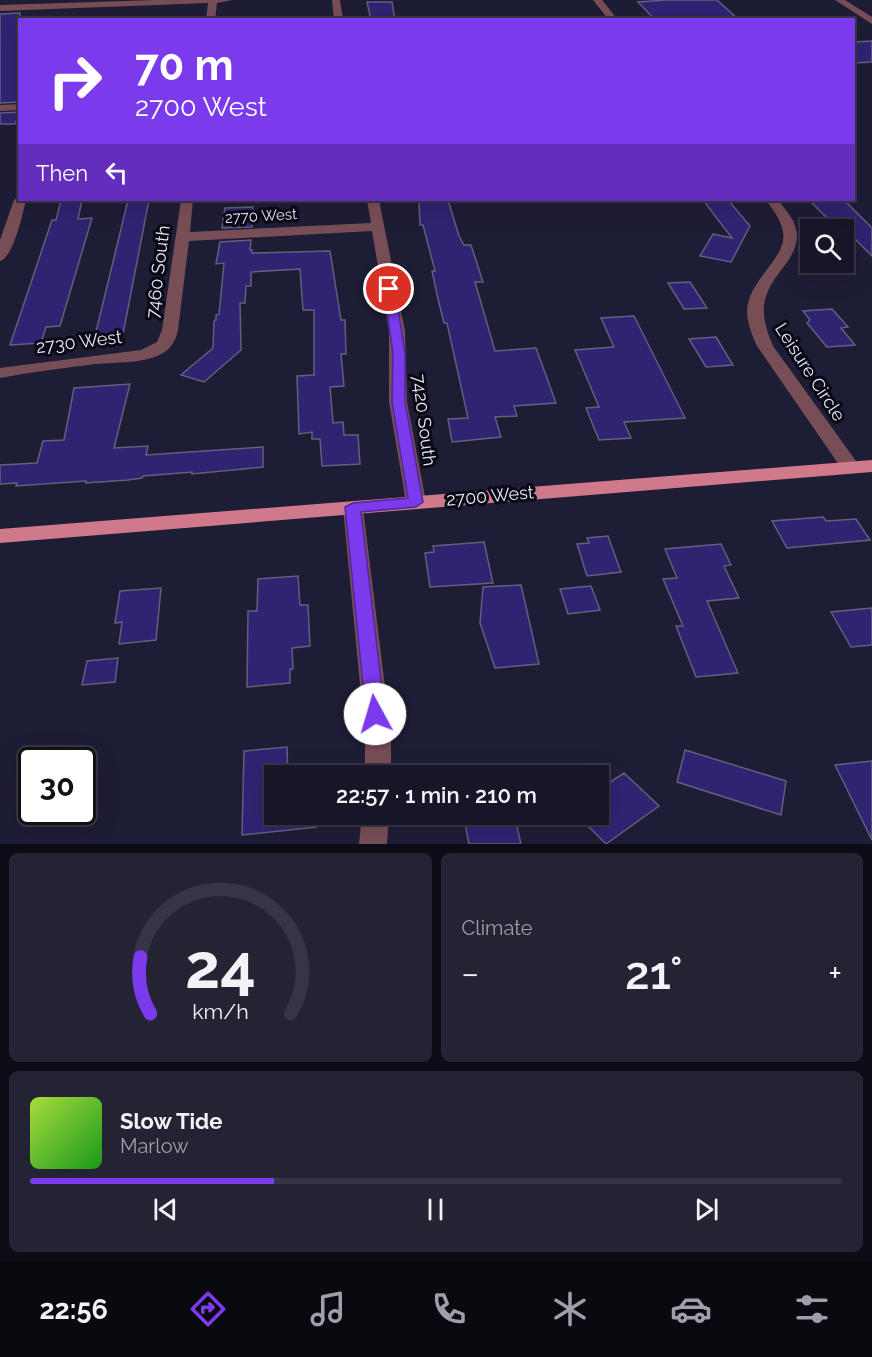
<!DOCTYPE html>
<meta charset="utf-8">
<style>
:root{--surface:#161628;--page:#232334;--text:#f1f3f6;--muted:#9e9fa8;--line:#353545;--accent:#7c3aed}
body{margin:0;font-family:Raleway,sans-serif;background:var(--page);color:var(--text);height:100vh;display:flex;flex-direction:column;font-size:22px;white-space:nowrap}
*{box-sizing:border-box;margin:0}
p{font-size:20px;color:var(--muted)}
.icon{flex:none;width:33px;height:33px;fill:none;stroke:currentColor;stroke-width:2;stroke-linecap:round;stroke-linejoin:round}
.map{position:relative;height:844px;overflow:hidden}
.details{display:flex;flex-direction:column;gap:9px;padding:9px;background:#0c0c16;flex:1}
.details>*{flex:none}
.hud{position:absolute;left:18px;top:18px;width:837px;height:183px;border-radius:0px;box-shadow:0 6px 24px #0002,0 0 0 2px var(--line);background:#7c3aed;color:#fff;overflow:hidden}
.tools{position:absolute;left:800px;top:219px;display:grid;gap:12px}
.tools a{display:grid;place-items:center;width:54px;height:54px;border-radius:0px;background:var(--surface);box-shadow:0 6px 24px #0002,0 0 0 2px var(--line);font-size:30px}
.speed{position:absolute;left:18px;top:747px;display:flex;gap:12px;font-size:30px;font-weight:700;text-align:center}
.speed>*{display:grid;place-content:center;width:78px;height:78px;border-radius:50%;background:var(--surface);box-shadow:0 6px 24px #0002,0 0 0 2px var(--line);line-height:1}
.speed .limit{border:3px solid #111;border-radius:9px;background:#fff;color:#111}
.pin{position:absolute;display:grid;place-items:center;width:51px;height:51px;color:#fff;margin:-26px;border:3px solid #fff;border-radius:50%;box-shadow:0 2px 6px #0007}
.me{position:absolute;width:66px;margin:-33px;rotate:354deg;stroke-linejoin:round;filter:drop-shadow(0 0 4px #0008)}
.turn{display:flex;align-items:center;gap:21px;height:126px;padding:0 18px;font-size:27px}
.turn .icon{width:78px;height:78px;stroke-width:2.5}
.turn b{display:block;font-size:42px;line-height:51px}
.then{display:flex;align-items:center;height:57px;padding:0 18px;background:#0003;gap:12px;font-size:22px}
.big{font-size:45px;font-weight:600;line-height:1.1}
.details .tile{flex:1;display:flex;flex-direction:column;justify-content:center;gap:9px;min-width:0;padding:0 21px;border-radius:9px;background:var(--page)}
.details .dial{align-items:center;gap:0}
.dial svg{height:156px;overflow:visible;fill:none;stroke:var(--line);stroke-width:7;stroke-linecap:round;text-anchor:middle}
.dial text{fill:var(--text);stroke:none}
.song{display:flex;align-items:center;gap:18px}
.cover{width:72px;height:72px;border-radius:9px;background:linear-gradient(135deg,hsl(80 70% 55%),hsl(120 70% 35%))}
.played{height:6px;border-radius:3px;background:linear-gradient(90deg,var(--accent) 30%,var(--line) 30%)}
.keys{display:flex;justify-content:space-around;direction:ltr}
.heat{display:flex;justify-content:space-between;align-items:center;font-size:33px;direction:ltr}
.details .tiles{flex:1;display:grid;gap:9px;grid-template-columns:1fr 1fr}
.tile:last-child{grid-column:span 2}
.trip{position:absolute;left:264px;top:765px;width:345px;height:60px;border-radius:0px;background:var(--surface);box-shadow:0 6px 24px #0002,0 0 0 2px var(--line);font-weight:600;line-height:60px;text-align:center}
.dock{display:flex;height:96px;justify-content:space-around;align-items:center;background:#090910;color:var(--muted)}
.dock .icon{width:42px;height:42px}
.dock .current{color:var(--accent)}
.dock b{font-size:27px;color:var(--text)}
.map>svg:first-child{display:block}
.building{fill:#302372;stroke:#60607d;stroke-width:1.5}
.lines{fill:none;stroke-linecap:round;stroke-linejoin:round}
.minor{fill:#784e56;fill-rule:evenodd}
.major{fill:#d0798b;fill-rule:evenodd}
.route{fill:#7c3aed;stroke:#51269a;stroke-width:1.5}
.labels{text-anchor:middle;stroke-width:6;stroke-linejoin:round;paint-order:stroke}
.far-street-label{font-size:15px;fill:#e7e7f9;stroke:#090914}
.street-label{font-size:18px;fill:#e7e7f9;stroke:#090914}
</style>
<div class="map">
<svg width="872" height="844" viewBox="0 0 872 844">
<rect width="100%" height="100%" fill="#1e1d36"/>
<path class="building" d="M667 0H717L739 20H655L638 2Z
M367 2H392L395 20H371Z
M20 13V102L0 103V14Z
M872 41V62L854 63V42Z
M20 112 15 124H0V113Z
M61 200H82L78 219 92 218 60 326 46 327 41 343 10 345 52 220H56Z
M128 200H149L123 334 95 336Z
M419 200H448L459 236 464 245H471L483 282H475L495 351 536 348 556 403 514 406 517 416 495 417 501 437 452 442 448 419 468 418 447 323H444L438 299 432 271H435L423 225H420Z
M703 200H728L750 226 731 262 700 256 713 234 732 238Z
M809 200H844L872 228V256L844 228 836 221H830Z
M253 207 252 227 222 228 225 208Z
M251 240 250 250H252V253L330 251 341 320H345L346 354H341L344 386 330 387 333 423 343 422 344 435H358L360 464 322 466 320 439H312V432L299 434 297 376 314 375V310H303L300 269 251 272V286H246L245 303H240L241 350 204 382 181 375 213 348 214 321 216 320V315L219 314 224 263 216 264 220 242Z
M690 282 707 308 684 309 668 283Z
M832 309 848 327 841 328 855 345 827 347 807 323 810 320 803 311Z
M634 316 685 418 624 422 631 438 599 440 586 408 599 407 575 350 614 347 601 318Z
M716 337 733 365 706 367 689 339Z
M130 384 114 448 148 446 146 455 263 447V467L192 474V472L143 476 142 478 128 480 86 483V481L16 486 17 483 0 484V465L37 463 43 441 64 440 74 388Z
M823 517 826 521 856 519 870 540 787 548 772 521Z
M608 536 621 572 587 576 577 544 589 543 587 538Z
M484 542 493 583 430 587 425 553 434 552 433 546Z
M721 544 731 565 724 566 739 598 707 601 738 673 696 677 676 626H683L663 579 677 578 665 549Z
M298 576 300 605H308L310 646 292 648 293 669H290V683L247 687 248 611H257L258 579Z
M521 585 539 664 495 668 480 623 483 587Z
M591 586 600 610 568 614 560 589Z
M161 588 156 640 119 644 122 622 115 623 120 591Z
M872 608V645L851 647 831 612Z
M118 658 115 682 82 685 87 661Z
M287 747 288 776H274V814H317V827L242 835 244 751Z
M685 750 786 781 781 815 677 782Z
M872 761V840L835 765Z
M624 773 659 806 606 844 576 814H598V790Z
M463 814H514L521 844H469Z"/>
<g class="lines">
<path class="minor" d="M156 0H232L217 3 215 20H206L208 3 0 11V5Z
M332 0H340L343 20H334Z
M593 0H602L618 20H609Z
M835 0H845L872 17V24Z
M20 104V110L0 111V105Z
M20 196V200H26C23 213 13 258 0 261V240L14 200Z
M181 200H193L190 232 371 223 367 200H379L405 331 407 402 426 502 423 507 416 508 409 507 406 502 389 402V331L372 231 189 241 178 330C176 339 172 348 163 353 144 364 117 362 96 364 64 368 32 372 0 378V368L141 350 157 342 162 330Z
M766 200H778C786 210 797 222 797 236 797 247 791 257 785 265 761 295 758 310 773 346L861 468 858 472H844L757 346C752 335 747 323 747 310 749 279 788 257 783 232 781 219 773 210 766 200Z
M353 501 360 503 363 508 391 736V776H365V736L343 508 346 503Z
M362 814H389L387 844H359Z"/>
<path class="major" d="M872 460V472L0 543V529Z"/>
</g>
<path class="route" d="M389 286 395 289 405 354V402L423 502 416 507 361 512 385 714 382 719 375 721 369 719 366 714 345 507 353 503 408 498 392 402 393 354 384 289Z"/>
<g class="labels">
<g class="far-street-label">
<text transform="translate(261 216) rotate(-3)" y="5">2770 West</text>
</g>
<g class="street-label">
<text transform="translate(158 272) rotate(-83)" y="6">7460 South</text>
<text transform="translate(79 342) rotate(-7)" y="6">2730 West</text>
<text transform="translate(810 372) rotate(57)" y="6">Leisure Circle</text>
<text transform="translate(424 420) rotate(83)" y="6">7420 South</text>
<text transform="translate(490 496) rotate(-5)" y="6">2700 West</text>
</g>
</g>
</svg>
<div class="tools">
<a><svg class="icon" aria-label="search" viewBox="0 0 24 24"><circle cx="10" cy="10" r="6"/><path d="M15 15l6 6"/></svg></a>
</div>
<div class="speed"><div class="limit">30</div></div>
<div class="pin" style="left:389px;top:289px;background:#d93025"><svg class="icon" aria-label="arrive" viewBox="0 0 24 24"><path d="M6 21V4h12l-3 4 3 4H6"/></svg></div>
<svg class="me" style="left:375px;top:714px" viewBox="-20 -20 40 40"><circle r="19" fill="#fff"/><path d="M0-13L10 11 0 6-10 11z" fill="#7c3aed"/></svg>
<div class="trip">22:57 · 1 min · 210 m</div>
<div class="hud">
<div class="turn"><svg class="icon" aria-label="right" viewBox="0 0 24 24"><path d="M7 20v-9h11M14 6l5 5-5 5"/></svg><div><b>70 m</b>2700 West</div></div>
<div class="then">Then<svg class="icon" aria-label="left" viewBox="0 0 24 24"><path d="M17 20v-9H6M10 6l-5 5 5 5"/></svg></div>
</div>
</div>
<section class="details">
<div class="tiles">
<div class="tile dial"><svg viewBox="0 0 100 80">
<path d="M14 69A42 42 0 1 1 86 69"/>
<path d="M14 69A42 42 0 0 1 9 40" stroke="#7c3aed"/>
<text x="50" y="56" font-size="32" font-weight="700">24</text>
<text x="50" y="72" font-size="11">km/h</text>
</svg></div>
<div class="tile"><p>Climate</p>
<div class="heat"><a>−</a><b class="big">21°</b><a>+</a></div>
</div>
<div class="tile">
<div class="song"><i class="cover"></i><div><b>Slow Tide</b><p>Marlow</p></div></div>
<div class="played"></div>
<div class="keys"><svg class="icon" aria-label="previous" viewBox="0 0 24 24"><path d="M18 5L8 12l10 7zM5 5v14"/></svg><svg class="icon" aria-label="pause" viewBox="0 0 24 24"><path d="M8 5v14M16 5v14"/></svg><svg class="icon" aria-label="next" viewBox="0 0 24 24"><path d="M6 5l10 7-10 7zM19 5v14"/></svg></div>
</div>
</div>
</section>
<nav class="dock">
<b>22:56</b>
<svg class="icon current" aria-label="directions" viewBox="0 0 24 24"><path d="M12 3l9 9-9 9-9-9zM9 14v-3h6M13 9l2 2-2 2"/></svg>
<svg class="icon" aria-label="music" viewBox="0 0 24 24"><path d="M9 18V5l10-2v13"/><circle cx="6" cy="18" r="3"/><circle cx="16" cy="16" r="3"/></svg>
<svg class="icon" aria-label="phone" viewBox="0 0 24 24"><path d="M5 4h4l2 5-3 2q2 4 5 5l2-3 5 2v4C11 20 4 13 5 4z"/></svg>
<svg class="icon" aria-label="climate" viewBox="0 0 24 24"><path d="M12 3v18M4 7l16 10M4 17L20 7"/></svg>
<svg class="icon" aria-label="car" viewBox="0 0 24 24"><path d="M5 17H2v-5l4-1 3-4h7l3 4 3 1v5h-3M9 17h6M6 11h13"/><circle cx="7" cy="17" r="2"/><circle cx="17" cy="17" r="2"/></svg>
<svg class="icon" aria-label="filters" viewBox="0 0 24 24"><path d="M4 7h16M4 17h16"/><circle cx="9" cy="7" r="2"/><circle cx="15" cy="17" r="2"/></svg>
</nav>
